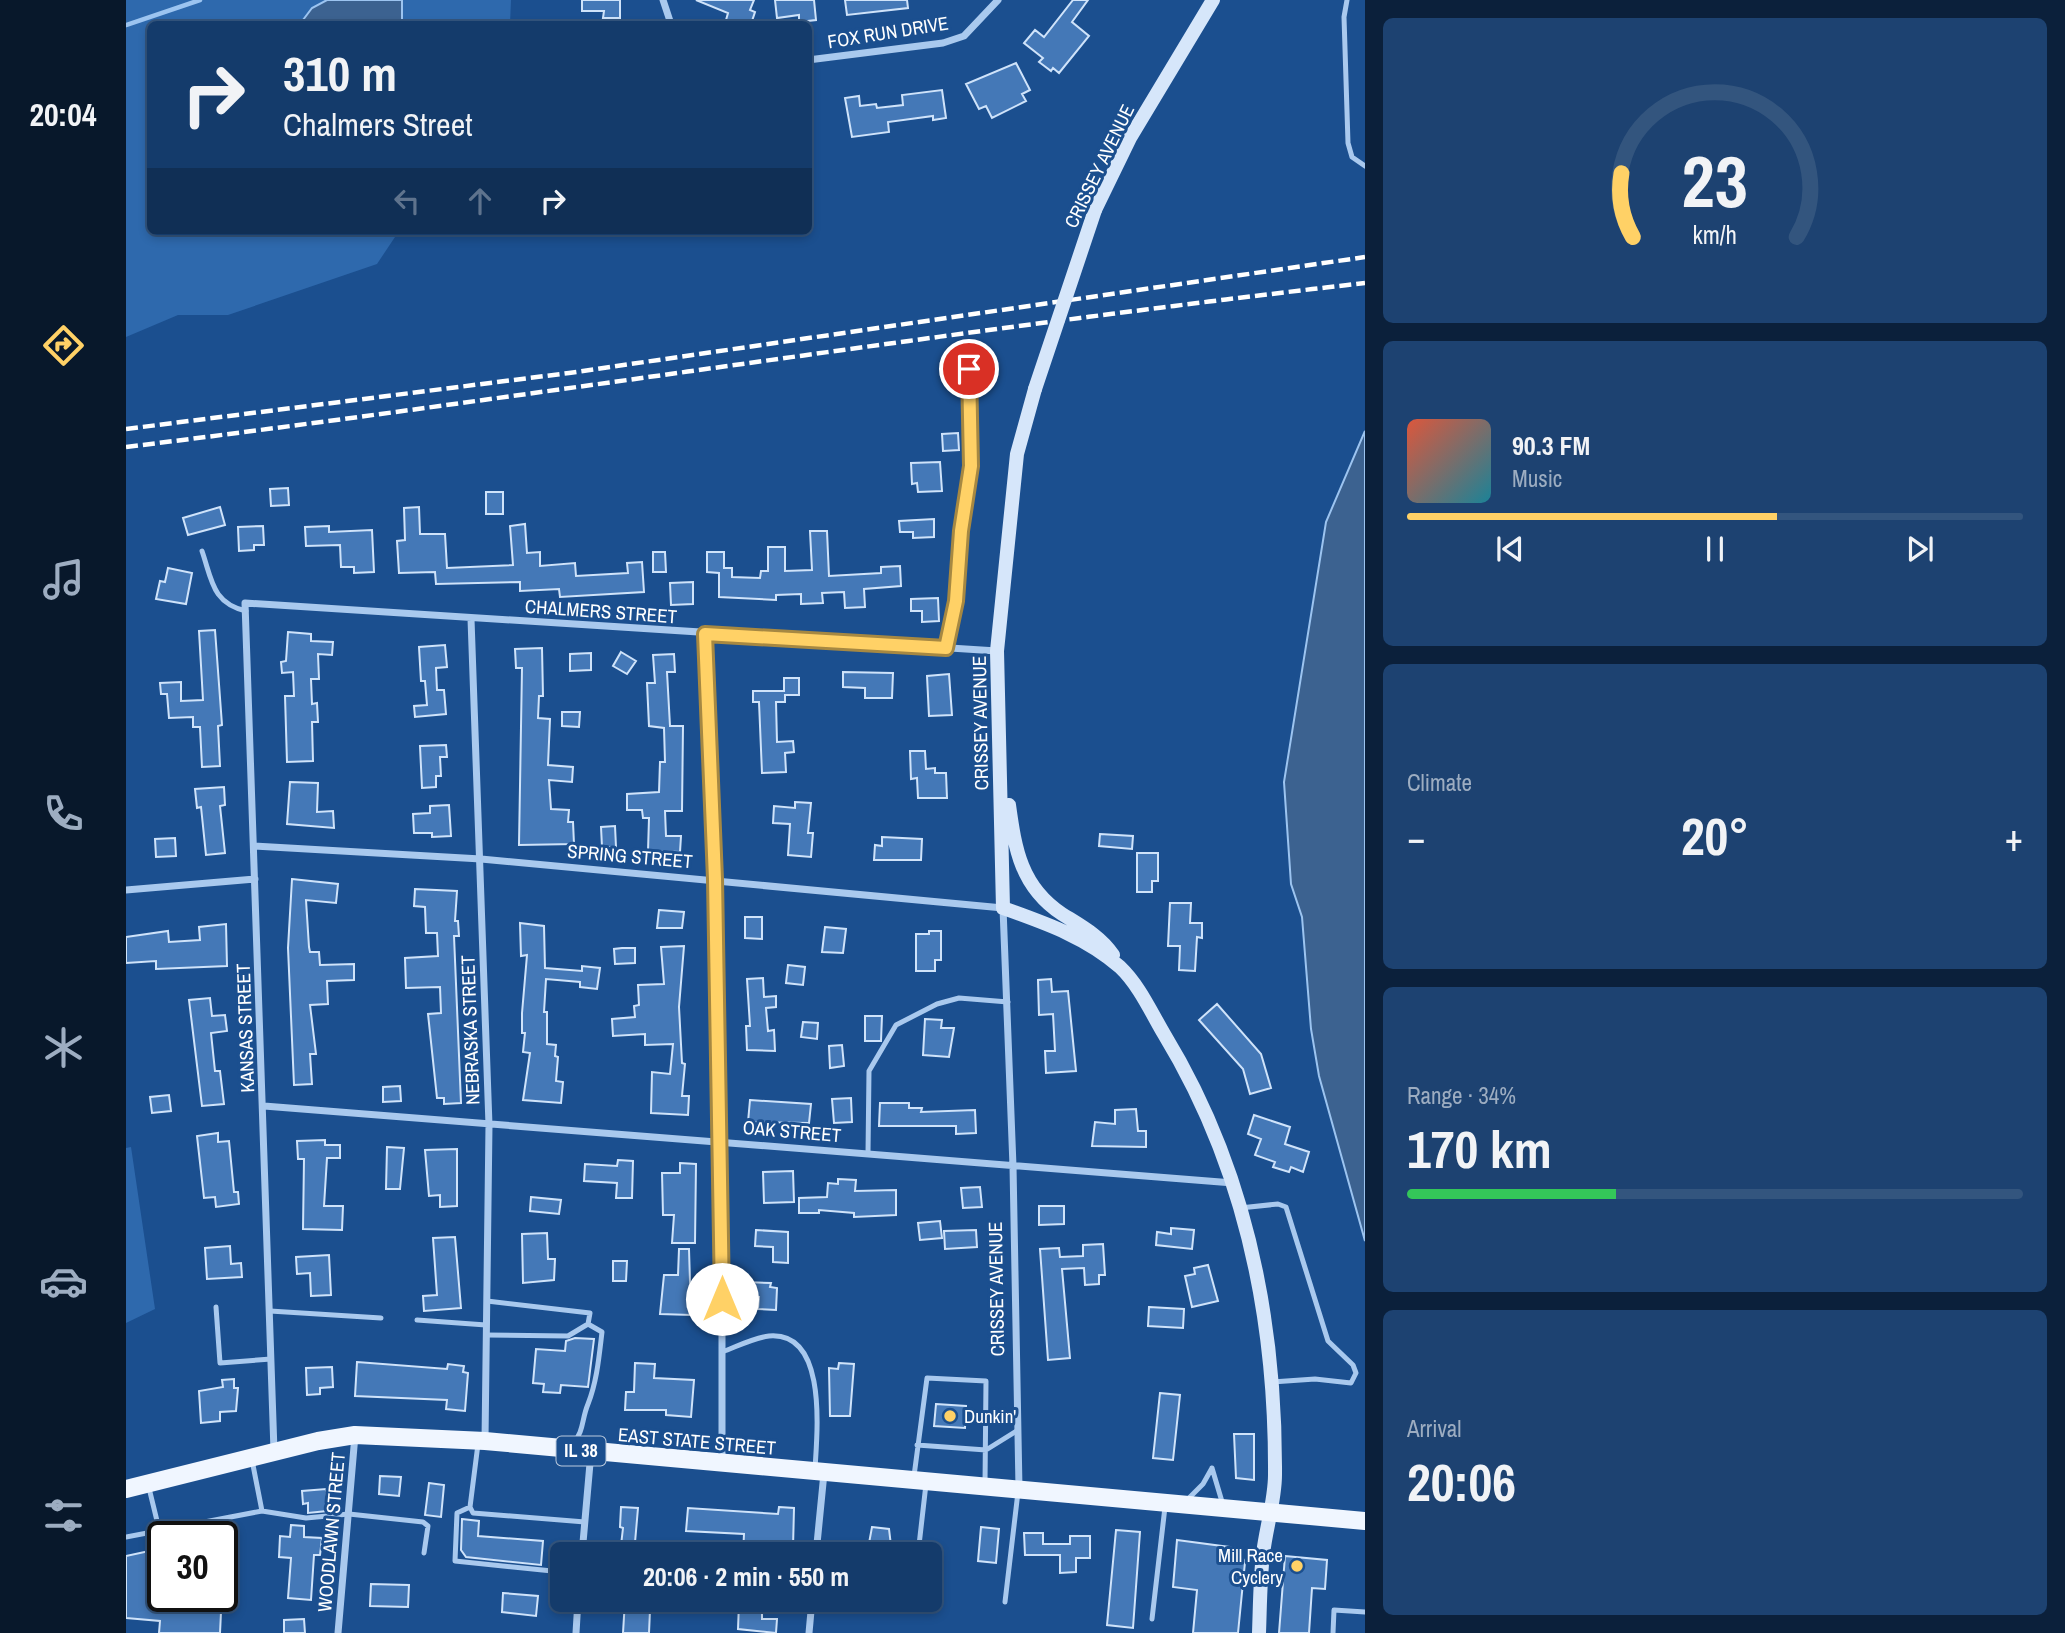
<!DOCTYPE html>
<meta charset="utf-8">
<style>
:root{--surface:#143b6b;--page:#1d4271;--text:#f1f3f6;--muted:#9dadc1;--line:#33557e;--accent:#ffd166}
body{margin:0;font-family:"Archivo Narrow",sans-serif;background:var(--page);color:var(--text);height:100vh;display:flex;flex-direction:column;font-size:26px;white-space:nowrap}
*{box-sizing:border-box;margin:0}
p{font-size:23px;color:var(--muted)}
.icon{flex:none;width:38px;height:38px;fill:none;stroke:currentColor;stroke-width:2;stroke-linecap:round;stroke-linejoin:round}
.map{position:relative;flex:1;overflow:hidden}
.side{display:flex;flex-direction:column;gap:18px;padding:18px;background:#0b203b;width:700px}
.side>*{flex:none}
.hud{position:absolute;left:21px;top:21px;width:665px;height:214px;border-radius:10px;box-shadow:0 4px 10px #0003,0 0 0 2px var(--line);background:#143b6b;color:var(--text);overflow:hidden}
.speed{position:absolute;left:21px;top:1521px;display:flex;gap:14px;font-size:35px;font-weight:700;text-align:center}
.speed>*{display:grid;place-content:center;width:91px;height:91px;border-radius:50%;background:var(--surface);box-shadow:0 4px 10px #0003,0 0 0 2px var(--line);line-height:1}
.speed .limit{border:4px solid #111;border-radius:10px;background:#fff;color:#111}
.pin{position:absolute;display:grid;place-items:center;width:60px;height:60px;color:#fff;margin:-30px;border:4px solid #fff;border-radius:50%;box-shadow:0 2px 7px #0007}
.me{position:absolute;width:77px;margin:-38px;rotate:0deg;stroke-linejoin:round;filter:drop-shadow(0 0 5px #0008)}
.turn{display:flex;align-items:center;gap:24px;height:147px;padding:0 21px;font-size:32px}
.turn .icon{width:91px;height:91px;stroke-width:2.5}
.turn b{display:block;font-size:49px;line-height:60px}
.lanes{display:flex;align-items:center;height:66px;padding:0 21px;background:#0003;justify-content:center;gap:35px;direction:ltr}
.lanes .off{opacity:.35}
.big{font-size:52px;font-weight:700;line-height:1.1}
.side .tile{flex:1;display:flex;flex-direction:column;justify-content:center;gap:10px;min-width:0;padding:0 24px;border-radius:10px;background:var(--page)}
.side .dial{align-items:center;gap:0}
.dial svg{height:182px;overflow:visible;fill:none;stroke:var(--line);stroke-width:7;stroke-linecap:round;text-anchor:middle}
.dial text{fill:var(--text);stroke:none}
.song{display:flex;align-items:center;gap:21px}
.cover{width:84px;height:84px;border-radius:10px;background:linear-gradient(135deg,hsl(10 70% 55%),hsl(190 70% 35%))}
.played{height:7px;border-radius:4px;background:linear-gradient(90deg,var(--accent) 60%,var(--line) 60%)}
.keys{display:flex;justify-content:space-around;direction:ltr}
.heat{display:flex;justify-content:space-between;align-items:center;font-size:38px;direction:ltr}
.charge{height:10px;border-radius:5px;background:linear-gradient(90deg,#34c759 34%,var(--line) 0)}
.trip{position:absolute;left:424px;top:1542px;width:392px;height:70px;border-radius:10px;background:var(--surface);box-shadow:0 4px 10px #0003,0 0 0 2px var(--line);font-weight:700;line-height:70px;text-align:center}
main{display:flex;flex:1;min-height:0}
.menu{display:flex;flex-direction:column;width:126px;justify-content:space-around;align-items:center;background:#08182b;color:var(--muted)}
.menu .icon{width:49px;height:49px}
.menu .active{color:var(--accent)}
.menu b{font-size:32px;color:var(--text)}
.map>svg:first-child{display:block}
.green{fill:#2e69ad}
.water{fill:#3c6290;stroke:#9cc4f0;stroke-width:2}
.lines{fill:none;stroke-linecap:round;stroke-linejoin:round}
.stream{stroke:#9cc4f0;stroke-width:4.5}
.building{fill:#4478b7;stroke:#cfe3fa;stroke-width:2}
.lane{stroke:#a9c9ee;stroke-width:5}
.street{stroke:#a9c9ee;stroke-width:7}
.secondary{stroke:#d6e6fa;stroke-width:14}
.primary{stroke:#f0f6ff;stroke-width:18}
.rail{stroke:#fff;stroke-width:4.5;stroke-dasharray:12 5;stroke-linecap:butt}
.secondary-bridge{stroke:#d6e6fa;stroke-width:14}
.route-casing{stroke:#a68842;stroke-width:18}
.route{stroke:#ffd166;stroke-width:12}
.poi-dot{fill:#ffd166;stroke:#1b4f8f;stroke-width:2.5}
.labels{text-anchor:middle;stroke-width:6;stroke-linejoin:round;paint-order:stroke}
.shield{fill:#1b4f8f;stroke:#bbcadd;stroke-width:2}
.shield-label{font-size:18px;font-weight:bold;fill:#fff}
.street-label{font-size:19px;fill:#fff;stroke:#1b4f8f}
.poi-label{font-size:19px;fill:#fff;stroke:#1b4f8f;text-anchor:start}
</style>
<main>
<nav class="menu">
<b>20:04</b>
<svg class="icon active" aria-label="directions" viewBox="0 0 24 24"><path d="M12 3l9 9-9 9-9-9zM9 14v-3h6M13 9l2 2-2 2"/></svg>
<svg class="icon" aria-label="music" viewBox="0 0 24 24"><path d="M9 18V5l10-2v13"/><circle cx="6" cy="18" r="3"/><circle cx="16" cy="16" r="3"/></svg>
<svg class="icon" aria-label="phone" viewBox="0 0 24 24"><path d="M5 4h4l2 5-3 2q2 4 5 5l2-3 5 2v4C11 20 4 13 5 4z"/></svg>
<svg class="icon" aria-label="climate" viewBox="0 0 24 24"><path d="M12 3v18M4 7l16 10M4 17L20 7"/></svg>
<svg class="icon" aria-label="car" viewBox="0 0 24 24"><path d="M5 17H2v-5l4-1 3-4h7l3 4 3 1v5h-3M9 17h6M6 11h13"/><circle cx="7" cy="17" r="2"/><circle cx="17" cy="17" r="2"/></svg>
<svg class="icon" aria-label="filters" viewBox="0 0 24 24"><path d="M4 7h16M4 17h16"/><circle cx="9" cy="7" r="2"/><circle cx="15" cy="17" r="2"/></svg>
</nav>
<div class="map">
<svg width="1239" height="1633" viewBox="0 0 1239 1633">
<rect width="100%" height="100%" fill="#1b4f8f"/>
<path class="green" d="M0 0H385L384 24H24V231H273L251 264 102 315H52L0 337Z
M5 1147 29 1309 0 1323V1148Z"/>
<path class="water" d="M201 0H276V24H174L186 8Z
M1239 431V1241L1193 1076 1185 1029 1176 917 1165 884 1158 782 1200 522Z"/>
<g class="lines">
<path class="stream" d="M0 25 74 0"/>
</g>
<path class="building" d="M456 0H494V18H477L478 11H456Z
M570 0H628L624 10 629 12 625 24H614L600 20 602 13Z
M649 0H688L690 20 673 22V15L651 18Z
M719 0H781L782 8 721 15Z
M947 0H962L946 22 963 36 933 73 927 68 925 71 913 62 917 58 898 43 909 30 918 37Z
M890 63 904 90 896 94 900 101 866 118 860 106 853 109 840 84Z
M816 90 820 118 807 120V116L762 122 763 132 726 137 719 98 733 96 734 106 750 104 751 108 777 105 776 95Z
M832 433 833 450 817 451 816 434Z
M814 462 816 491 792 492 791 483 786 484 785 463Z
M162 488 163 505 145 506 144 489Z
M360 492H377V514H360Z
M94 507 99 525 62 535 57 518Z
M293 507 294 534H319L321 568 387 565 384 526 399 524 401 553 414 552V566L449 563 450 576 502 573 501 563 516 562 518 592 434 597 433 589 394 591V582L310 584 309 572 273 573 271 541 279 540 278 508Z
M808 519V537L787 538V532H774L773 521Z
M137 526 138 545H128V550L113 551 112 527Z
M203 526V532L246 530 248 572 228 573V567H215L214 545 180 546 179 527Z
M684 531H701L703 576 755 573V567L774 566 775 586 738 589 739 607 719 608 718 592 696 593 697 603 675 604V594L650 595V600L593 597V573L581 572V552H598V568H606V577L634 578 635 571H642V547H659V571L686 570Z
M527 552H539L540 572H527Z
M42 568 66 573 60 604 30 599 34 581 39 582Z
M567 582V604L545 605 544 583Z
M812 598 813 621 796 622V611H785V599Z
M89 630 96 725 92 726 94 766 76 767 74 727H67V717L43 718 41 694H35L34 683 55 682V701L77 700 73 631Z
M162 632 185 634V641L207 642 206 655 192 654 193 679H185L186 704 191 703 192 722H186L187 761 161 762 159 696H168L167 672 156 673 155 662 160 661Z
M319 645 321 667 310 668 311 690H318L320 714 289 717 288 706 301 705 299 681H295L293 647Z
M416 648 417 696H413L412 718 424 719 422 765 447 767 446 782 423 780 425 809 443 810 442 822H447L448 844 393 845 396 668H390L389 649Z
M495 652 510 661 501 674 487 666Z
M465 653V670L444 671V654Z
M548 654 549 672H541L544 726H557L556 811H539L540 836H555L554 852 522 851 523 818H517L516 810H501V794L533 792 534 762H539L538 728 523 726 521 683H529L527 655Z
M717 672 767 673 766 698H739V688L717 687Z
M823 674 826 715 803 716 801 676Z
M658 678H673V695H659V702H650L651 742 667 741 668 752 659 753 660 772 636 773 633 702H627V691H658Z
M436 712H454L453 727 436 726Z
M320 745 321 757H314L315 776H310V787L296 788 294 746Z
M784 751H799L800 769 809 768V773H820L821 798H792L791 778 785 779Z
M164 782 192 783 191 812 207 811 208 828 161 824Z
M98 787 99 805 94 806 99 853 80 855 75 807 71 808 69 789Z
M669 802 685 803 682 833H687L685 857 662 855 664 824 647 823 648 806 669 808Z
M323 805 325 836 306 837V833H288L287 814 304 813V806Z
M489 826 490 847H476L475 827Z
M974 834 1007 836 1006 849 973 846Z
M756 837 796 839 795 860H748L749 845 756 846Z
M49 838 50 856 30 857 29 839Z
M1011 853H1032V881H1026V892H1011Z
M166 879 212 884 210 903 180 900 183 947 184 952H193L194 965 228 964V980L201 981 202 1004 184 1005 190 1054H184L186 1084 168 1085 162 948Z
M289 889 331 891 329 921H332L333 936H328L335 1103 318 1104V1098H311L302 1014 315 1013 314 987 280 988 279 958 312 956 311 933H300L299 907 288 906Z
M1044 903H1065L1064 923H1076V938L1071 937 1069 971 1053 970 1054 946H1042Z
M533 910 558 912 556 928H531Z
M619 917H636V939L619 938Z
M394 923 418 926 419 968 456 971V966L474 968 471 989 454 987V982L420 979 418 1012H421V1044L430 1045 429 1056 432 1057 430 1081 437 1082 435 1103 397 1100 404 1053 397 1052 399 1033H396V1013L401 955 395 956Z
M100 924 101 966 30 969V961L0 963V937L42 931 43 942 74 940 73 927Z
M699 927 720 929 717 953 696 952Z
M803 931H815V960H809V971H790V934H803Z
M558 946 553 1007 556 1063 559 1064 556 1096H563L562 1115 525 1113 526 1072 544 1074 547 1044 519 1045V1034L487 1036 486 1019 509 1017 508 1006 513 1005 512 985 538 984 535 947Z
M496 948H509V963L489 964 488 949Z
M662 965 679 967 677 985 660 983Z
M637 978 638 997 650 996V1007L640 1008 642 1031 648 1030 649 1051 621 1050 620 1026H624L621 979Z
M925 979 926 992 942 991 950 1071 920 1073 919 1051H929L927 1014 913 1015 912 980Z
M84 998 86 1016 99 1015 101 1031 85 1033 89 1071H94L98 1104 76 1106 63 1000Z
M1091 1004 1135 1054 1145 1088 1124 1094 1117 1069 1073 1020Z
M739 1016H756L755 1041H739Z
M799 1019 816 1020 815 1028H828L823 1057 797 1055Z
M677 1022 692 1023 691 1039 675 1037Z
M716 1045 718 1066 704 1068 703 1046Z
M274 1086 275 1101 257 1102V1087Z
M43 1095 45 1111 26 1113 24 1097Z
M725 1098 726 1122 708 1123 706 1099Z
M624 1100 685 1104 683 1123 622 1122Z
M754 1103H783V1108H796L795 1112 849 1110 850 1133 830 1134V1126H753Z
M1010 1109 1012 1131H1020V1147L966 1146 969 1122 989 1124V1110Z
M1128 1115 1164 1127 1159 1144 1183 1152 1177 1172 1165 1167 1163 1172 1147 1167 1149 1162 1129 1155 1135 1139 1122 1134Z
M92 1133V1142L103 1141 108 1192H112L113 1204 90 1207 89 1197 78 1198 71 1136Z
M199 1140V1145H214V1158H201L198 1206H217L216 1230 177 1229 178 1159H172L171 1141Z
M261 1147 278 1148 274 1189H260Z
M331 1149V1206L314 1207V1195L303 1196 299 1150Z
M492 1160 507 1161 506 1198H490L491 1183 458 1181 459 1164 491 1166Z
M554 1163 570 1164 569 1243H546L548 1215H537L536 1173H554Z
M667 1171 668 1202 638 1203 637 1172Z
M712 1179 730 1180 729 1191 770 1190V1215L728 1217V1213L693 1210V1213H673V1198L701 1197 702 1183 712 1184Z
M854 1187 856 1207 837 1208 835 1188Z
M405 1197 435 1200 433 1214 404 1211Z
M913 1206H938V1224L913 1225Z
M814 1221 816 1238 794 1240 792 1223Z
M1045 1228 1068 1230 1066 1249 1030 1245 1031 1232 1045 1234Z
M630 1230 662 1232V1263L647 1262V1247L629 1246Z
M850 1230 851 1247 819 1249 818 1231Z
M421 1233 422 1259H429L428 1280 397 1283 396 1234Z
M329 1237 335 1308 298 1311 297 1296 311 1295 307 1238Z
M977 1244 979 1275H973V1284L959 1285 958 1268 936 1269 944 1358 922 1360 914 1249 933 1248 934 1257 957 1256V1245Z
M104 1246 105 1264 115 1263 116 1277 81 1279 79 1248Z
M553 1249H563L565 1315 534 1314 538 1275H552Z
M203 1255 205 1295 185 1296 184 1273 171 1274 170 1257Z
M487 1261H501L500 1281H487Z
M1082 1265 1092 1301 1066 1307 1059 1276 1069 1274 1068 1268Z
M618 1282 645 1283 644 1287 651 1288 650 1310 632 1309 633 1297 617 1296Z
M1023 1307 1058 1309 1057 1328 1022 1326Z
M449 1338 468 1339 462 1387 435 1385 434 1393 417 1392 418 1384 407 1383 410 1349 439 1351 440 1341Z
M231 1362 321 1369 322 1364 338 1366 337 1372 342 1373 339 1411 320 1409 321 1400 229 1396Z
M509 1363 529 1364 528 1378 568 1380 565 1417 540 1415V1410H499L500 1392H508Z
M713 1363 728 1364 724 1416H704L703 1368 712 1369Z
M206 1367 207 1387 194 1388V1394L181 1395 180 1368Z
M108 1379V1388H112L110 1411 94 1412V1421L75 1423 73 1391 97 1387 96 1380Z
M1034 1393 1054 1395 1047 1460 1027 1458Z
M810 1404 840 1406 839 1428 808 1426Z
M1108 1434H1128V1480L1110 1478Z
M254 1476 275 1477 273 1496 253 1494Z
M303 1483 318 1485 315 1517 299 1515Z
M200 1489 201 1511 182 1513V1503L177 1504 176 1491Z
M495 1507 512 1508 508 1554H494L497 1528 494 1527Z
M653 1507 668 1508 667 1548 662 1547V1554H617L618 1534 560 1531 562 1508 652 1514Z
M336 1519 353 1521 352 1536 417 1541 415 1565 340 1557 335 1550Z
M165 1525 178 1526V1537L196 1538 194 1555H188L185 1600 162 1598 165 1558 153 1557 154 1536 164 1537Z
M746 1527 763 1529 766 1554H741Z
M855 1527 873 1529 870 1563 852 1561Z
M990 1530 1014 1532 1007 1628 981 1625Z
M898 1533H917V1544H944V1536H964V1558H950V1572L934 1573V1555H899Z
M1051 1540 1111 1548 1119 1562 1112 1633H1067L1071 1590 1047 1587Z
M37 1548V1565L27 1567 24 1603 69 1605 70 1596H84L82 1611 95 1612 94 1633H33L34 1621 0 1618V1556Z
M1159 1556 1201 1560 1199 1589 1186 1588 1183 1633H1153Z
M245 1584 283 1585 282 1607 244 1606Z
M377 1593 412 1596 410 1616 376 1612Z
M499 1600H515L514 1610H524L523 1633H497Z
M613 1603 636 1604V1619H651L650 1633 612 1629Z
M178 1619 179 1633H158V1620Z"/>
<g class="lines">
<path class="lane" d="M1221 0 1218 17 1222 143 1226 157 1239 166
M76 551C86 580 86 603 120 611
M742 1153 743 1071 770 1025 811 1004 833 998 882 1002
M1114 1208 1152 1204 1160 1207 1202 1341 1227 1365 1230 1373 1225 1383 1189 1379 1146 1382
M90 1307 94 1363 145 1359
M144 1311 255 1318
M291 1320 360 1325
M360 1335 442 1336 462 1324 464 1313 361 1301
M596 1352C610 1347 627 1338 643 1336 702 1331 691 1433 689 1469
M352 1444 344 1507 347 1513 459 1522
M791 1445 860 1450 892 1430
M446 1446C459 1429 455 1421 462 1404 471 1381 473 1357 476 1332L462 1324
M1086 1468 1097 1505
M788 1476 801 1378 860 1381 859 1483
M23 1488 33 1529
M1062 1499 1077 1484 1086 1468
M344 1507 331 1513 329 1561 436 1572
M136 1511 180 1518 223 1514 297 1522 302 1526 298 1553
M0 1537 136 1511 126 1460
M792 1554 800 1484
M785 1600H787
M879 1602 892 1492
M1026 1619 1039 1507
M1207 1633 1208 1610 1239 1612"/>
<path class="street" d="M537 0 545 24
M682 60 817 43 838 36 872 0
M345 619 363 1125 359 1440
M579 633 596 1141V1460
M820 648 830 601 835 531 845 466 843 369
M128 846 355 859 877 908 887 1166 893 1488
M0 890 129 879
M138 1106 1107 1183
M148 1451 119 603 871 651
M456 1554 465 1452
M690 1554 698 1473
M212 1633 229 1435
M450 1633 452 1600
M683 1633 686 1600"/>
<path class="secondary" d="M969 210 1004 138 1087 0
M909 389 891 454 871 651 877 908C919 923 960 937 994 967 1013 985 1025 1012 1038 1034 1119 1167 1150 1320 1149 1475 1149 1500 1140 1528 1137 1554 1134 1580 1134 1607 1133 1633
M883 805C889 849 895 887 936 914 955 926 974 936 987 955"/>
<path class="primary" d="M0 1489 192 1441 229 1435 359 1441 1239 1521"/>
<path class="rail" d="M0 429 443 373 1239 257
M0 447C414 396 825 330 1239 283"/>
<path class="secondary-bridge" d="M909 389 969 210"/>
</g>
<g class="lines">
<g class="route-casing">
<path id="route" d="M596 1299 589 879 579 634 820 648 830 601 835 531 845 466 843 369"/>
</g>
<use href="#route" class="route"/>
</g>
<g class="poi-dot">
<circle cx="824" cy="1416" r="7"/>
<circle cx="1171" cy="1566" r="7"/>
</g>
<g class="labels">
<rect class="shield" x="430.5" y="1436.5" width="49" height="29" rx="5"/>
<g class="shield-label">
<text x="455" y="1457">IL 38</text>
</g>
<g class="street-label">
<text transform="translate(762 32) rotate(-9)" y="7">FOX RUN DRIVE</text>
<text transform="translate(973 166) rotate(-64)" y="7">CRISSEY AVENUE</text>
<text transform="translate(475 611) rotate(4)" y="7">CHALMERS STREET</text>
<text transform="translate(854 723) rotate(-91)" y="7">CRISSEY AVENUE</text>
<text transform="translate(504 856) rotate(5)" y="7">SPRING STREET</text>
<text transform="translate(119 1028) rotate(-92)" y="7">KANSAS STREET</text>
<text transform="translate(344 1030) rotate(-92)" y="7">NEBRASKA STREET</text>
<text transform="translate(666 1131) rotate(5)" y="7">OAK STREET</text>
<text transform="translate(870 1289) rotate(-91)" y="7">CRISSEY AVENUE</text>
<text transform="translate(571 1441) rotate(5)" y="7">EAST STATE STREET</text>
<text transform="translate(205 1532) rotate(-85)" y="7">WOODLAWN STREET</text>
</g>
<g class="poi-label">
<text x="838" y="1423">Dunkin'</text>
<text x="1157" y="1562" text-anchor="end">Mill Race<tspan x="1157" dy="22">Cyclery</tspan></text>
</g>
</g>
</svg>
<div class="speed"><div class="limit">30</div></div>
<div class="pin" style="left:843px;top:369px;background:#d93025"><svg class="icon" aria-label="arrive" viewBox="0 0 24 24"><path d="M6 21V4h12l-3 4 3 4H6"/></svg></div>
<svg class="me" style="left:596px;top:1299px" viewBox="-20 -20 40 40"><circle r="19" fill="#fff"/><path d="M0-13L10 11 0 6-10 11z" fill="#ffd166"/></svg>
<div class="trip">20:06 · 2 min · 550 m</div>
<div class="hud">
<div class="turn"><svg class="icon" aria-label="right" viewBox="0 0 24 24"><path d="M7 20v-9h11M14 6l5 5-5 5"/></svg><div><b>310 m</b>Chalmers Street</div></div>
<div class="lanes"><svg class="icon off" aria-label="left" viewBox="0 0 24 24"><path d="M17 20v-9H6M10 6l-5 5 5 5"/></svg><svg class="icon off" aria-label="ahead" viewBox="0 0 24 24"><path d="M12 20V5M6 11l6-6 6 6"/></svg><svg class="icon" aria-label="right" viewBox="0 0 24 24"><path d="M7 20v-9h11M14 6l5 5-5 5"/></svg></div>
</div>
</div>
<section class="side">
<div class="tile dial"><svg viewBox="0 0 100 80">
<path d="M14 69A42 42 0 1 1 86 69"/>
<path d="M14 69A42 42 0 0 1 9 41" stroke="#ffd166"/>
<text x="50" y="56" font-size="32" font-weight="700">23</text>
<text x="50" y="72" font-size="11">km/h</text>
</svg></div>
<div class="tile">
<div class="song"><i class="cover"></i><div><b>90.3 FM</b><p>Music</p></div></div>
<div class="played"></div>
<div class="keys"><svg class="icon" aria-label="previous" viewBox="0 0 24 24"><path d="M18 5L8 12l10 7zM5 5v14"/></svg><svg class="icon" aria-label="pause" viewBox="0 0 24 24"><path d="M8 5v14M16 5v14"/></svg><svg class="icon" aria-label="next" viewBox="0 0 24 24"><path d="M6 5l10 7-10 7zM19 5v14"/></svg></div>
</div>
<div class="tile"><p>Climate</p>
<div class="heat"><a>−</a><b class="big">20°</b><a>+</a></div>
</div>
<div class="tile"><p>Range · 34%</p><b class="big">170 km</b><div class="charge"></div></div>
<div class="tile"><p>Arrival</p><b class="big">20:06</b></div>
</section>
</main>
